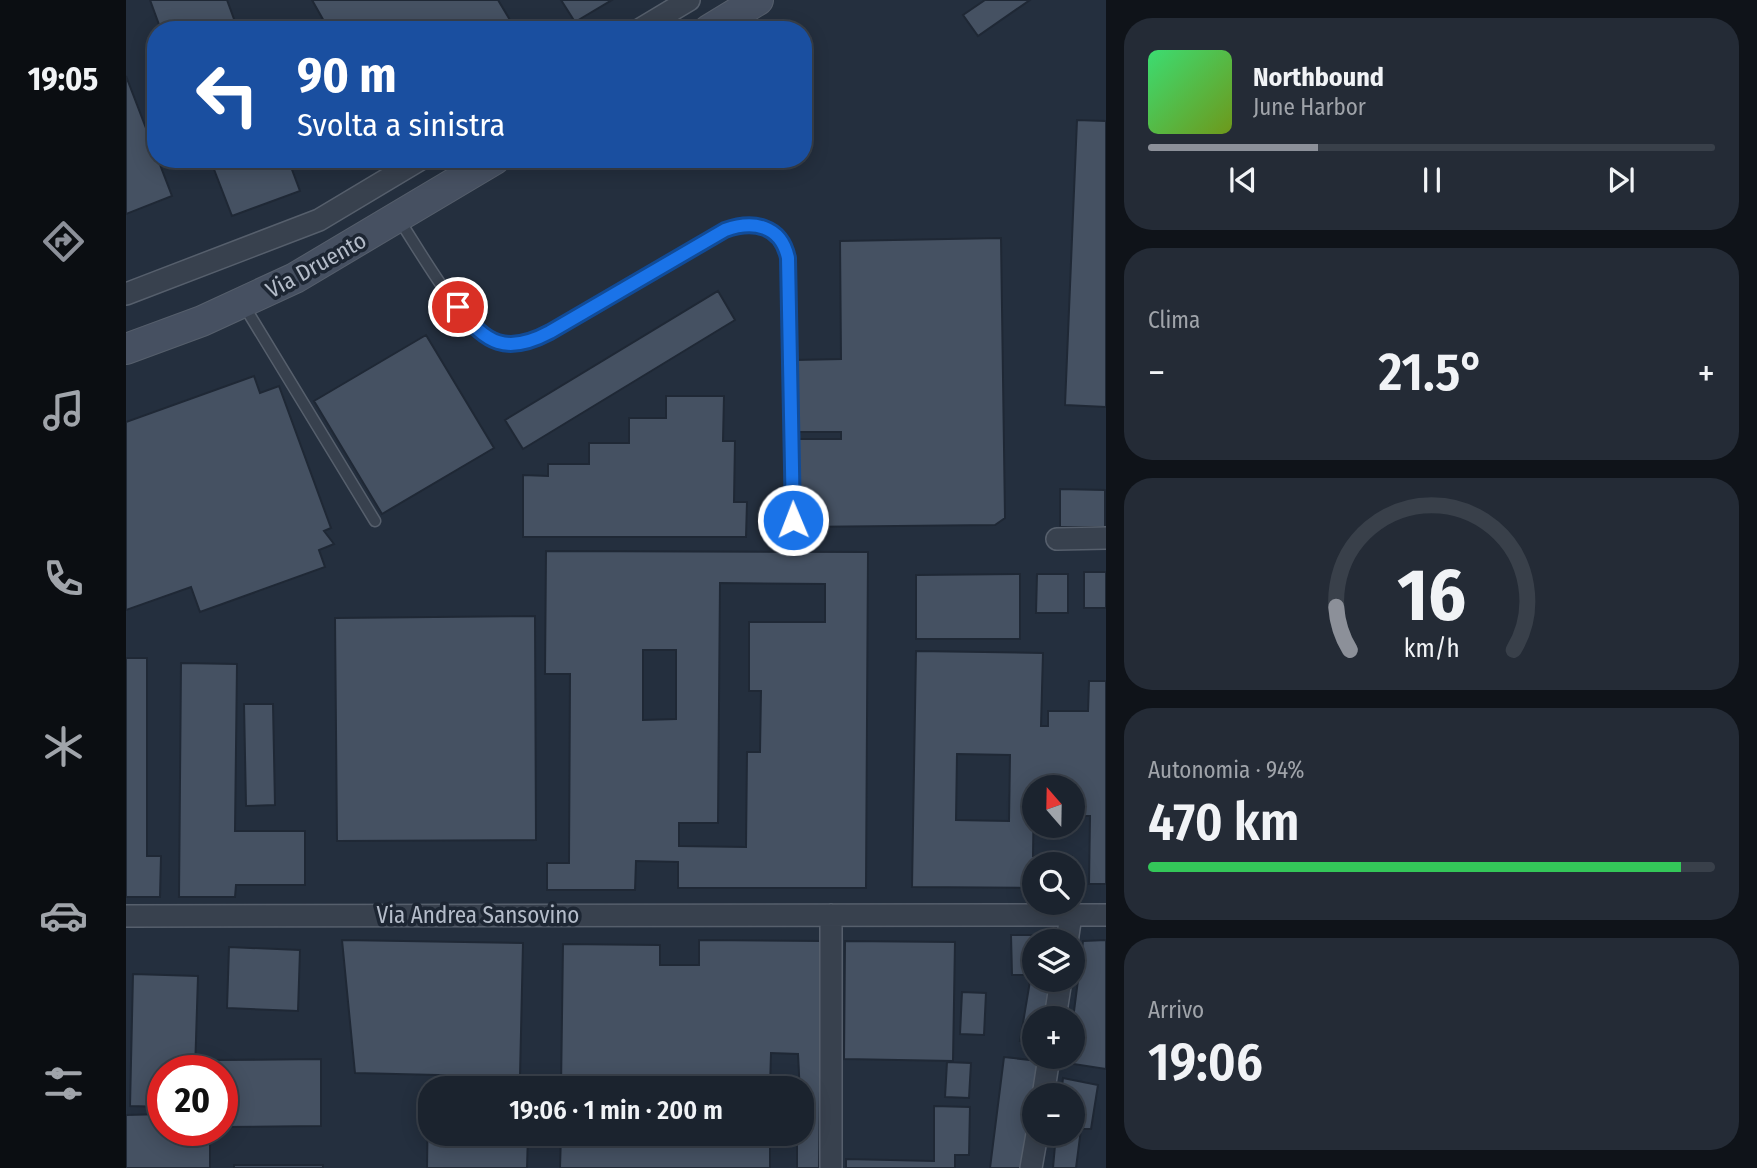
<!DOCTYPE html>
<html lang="it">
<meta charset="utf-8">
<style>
:root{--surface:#1b232e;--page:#242b36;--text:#f1f3f6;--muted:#a0a4aa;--line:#39404a;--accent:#8c9099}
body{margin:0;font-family:"Fira Sans Condensed",sans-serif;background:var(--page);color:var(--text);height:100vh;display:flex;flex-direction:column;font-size:26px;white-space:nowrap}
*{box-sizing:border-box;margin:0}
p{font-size:23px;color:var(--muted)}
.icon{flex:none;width:38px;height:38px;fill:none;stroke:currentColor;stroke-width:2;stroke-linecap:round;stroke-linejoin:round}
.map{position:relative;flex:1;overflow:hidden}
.details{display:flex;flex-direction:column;gap:18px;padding:18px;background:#0f1319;width:651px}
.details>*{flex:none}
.banner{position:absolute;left:21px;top:21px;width:665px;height:147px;border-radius:28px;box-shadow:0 4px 18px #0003,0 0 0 2px var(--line);background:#1a4fa0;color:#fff;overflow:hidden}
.needle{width:46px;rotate:340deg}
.tools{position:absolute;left:896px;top:775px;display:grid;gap:14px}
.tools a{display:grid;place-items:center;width:63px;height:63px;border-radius:50%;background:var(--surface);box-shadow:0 4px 18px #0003,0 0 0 2px var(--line);font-size:35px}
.speed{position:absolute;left:21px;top:1055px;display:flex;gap:14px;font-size:35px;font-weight:700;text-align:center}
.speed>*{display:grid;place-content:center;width:91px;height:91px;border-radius:50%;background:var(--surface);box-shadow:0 4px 18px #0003,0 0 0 2px var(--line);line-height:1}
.speed .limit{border:10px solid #d22;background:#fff;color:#111}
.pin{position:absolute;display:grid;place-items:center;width:60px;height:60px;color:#fff;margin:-30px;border:4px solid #fff;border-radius:50%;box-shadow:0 2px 7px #0007}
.me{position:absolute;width:77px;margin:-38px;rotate:359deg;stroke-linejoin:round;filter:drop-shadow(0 0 5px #0008)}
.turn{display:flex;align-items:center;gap:24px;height:147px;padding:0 35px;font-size:32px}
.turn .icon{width:91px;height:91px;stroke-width:2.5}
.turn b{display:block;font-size:49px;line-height:60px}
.big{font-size:52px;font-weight:600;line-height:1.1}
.details .widget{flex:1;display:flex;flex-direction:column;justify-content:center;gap:10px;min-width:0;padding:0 24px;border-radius:28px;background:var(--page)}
.details .dial{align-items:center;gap:0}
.dial svg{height:182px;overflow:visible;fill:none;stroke:var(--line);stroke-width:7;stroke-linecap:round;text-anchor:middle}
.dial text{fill:var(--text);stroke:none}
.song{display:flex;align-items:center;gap:21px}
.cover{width:84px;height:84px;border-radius:10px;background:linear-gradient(135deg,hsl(140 70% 55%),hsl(80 70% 35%))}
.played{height:7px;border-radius:4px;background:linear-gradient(90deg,var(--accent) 30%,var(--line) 30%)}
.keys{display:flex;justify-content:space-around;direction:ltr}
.heat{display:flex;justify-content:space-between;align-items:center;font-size:38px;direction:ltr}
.charge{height:10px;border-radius:5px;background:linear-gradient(90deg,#34c759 94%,var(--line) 0)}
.trip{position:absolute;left:292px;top:1076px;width:396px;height:70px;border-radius:28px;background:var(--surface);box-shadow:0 4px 18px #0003,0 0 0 2px var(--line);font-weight:600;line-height:70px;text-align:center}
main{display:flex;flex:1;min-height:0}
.dock{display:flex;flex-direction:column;width:126px;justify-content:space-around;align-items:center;background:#0b0e12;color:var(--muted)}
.dock .icon{width:49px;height:49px}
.dock .on{color:var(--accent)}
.dock b{font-size:32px;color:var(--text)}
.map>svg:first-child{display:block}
.building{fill:#455162;stroke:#1f2835;stroke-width:2;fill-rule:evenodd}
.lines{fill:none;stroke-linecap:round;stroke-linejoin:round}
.lane-casing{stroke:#565f6c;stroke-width:13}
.street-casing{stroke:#565f6c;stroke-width:24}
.secondary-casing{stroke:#565f6c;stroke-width:32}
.lane{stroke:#38414e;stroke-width:10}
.street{stroke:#38414e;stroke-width:21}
.secondary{stroke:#465061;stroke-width:30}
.route-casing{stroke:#114b97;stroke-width:18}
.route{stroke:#1a73e8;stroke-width:12}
.labels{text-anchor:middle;stroke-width:7;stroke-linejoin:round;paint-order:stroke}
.street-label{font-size:23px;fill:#b4bcc9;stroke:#1d2633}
</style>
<main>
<nav class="dock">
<b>19:05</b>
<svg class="icon on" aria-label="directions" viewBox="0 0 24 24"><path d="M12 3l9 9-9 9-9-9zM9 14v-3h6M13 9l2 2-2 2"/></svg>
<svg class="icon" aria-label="music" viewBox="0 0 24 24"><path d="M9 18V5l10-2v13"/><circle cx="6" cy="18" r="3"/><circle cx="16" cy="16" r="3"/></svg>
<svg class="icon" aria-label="phone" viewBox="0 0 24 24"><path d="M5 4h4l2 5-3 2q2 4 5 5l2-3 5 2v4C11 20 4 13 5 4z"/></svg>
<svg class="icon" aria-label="climate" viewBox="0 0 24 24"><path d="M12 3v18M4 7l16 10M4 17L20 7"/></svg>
<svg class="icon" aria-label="car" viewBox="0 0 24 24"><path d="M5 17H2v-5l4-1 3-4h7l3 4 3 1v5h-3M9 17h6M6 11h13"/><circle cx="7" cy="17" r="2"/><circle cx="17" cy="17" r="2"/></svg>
<svg class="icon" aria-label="filters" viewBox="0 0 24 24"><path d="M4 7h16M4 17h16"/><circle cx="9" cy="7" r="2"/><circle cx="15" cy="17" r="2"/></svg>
</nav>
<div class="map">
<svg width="980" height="1168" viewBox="0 0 980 1168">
<rect width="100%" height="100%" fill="#242f3e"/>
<path class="building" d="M24 0H101L112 30H35Z
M186 0H372L390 30H203Z
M435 0H486L449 22Z
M859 0H904L852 36 837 15Z
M0 76 46 196 0 214Z
M951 120 980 121V407L939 405Z
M84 159H162L174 191 106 216Z
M875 238 879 518 869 525 672 527 671 439H715V432H669V360L715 359 714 241Z
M592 291 609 320 397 449 379 420Z
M300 335 368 448 256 514 188 401Z
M128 376 134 393 153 386 205 528 198 531 208 544 193 550 199 567 74 612 65 587 0 610V422Z
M540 396H598L597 441H609L608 502H621L620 537H397V475L422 476V464H463V443H503V418H540Z
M934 489 979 490V527H934Z
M420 551 742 552 740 888H552V862L510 861 509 890H421V863H443L444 674H419ZM594 583 699 584V622H623V691H635L634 752H621L620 847 553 846V823H592ZM517 650H550V719L517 720Z
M958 572H980V608H958Z
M894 574V639H790V575Z
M911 574H942V613H910Z
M409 616 410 840 211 841 209 618Z
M790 651 917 653 915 726H922V711H962L963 681H980V884H963L964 816H947V788H908L907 856H946V864H908V888L786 887ZM831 754 884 755 883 821 830 820Z
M0 658H21V856H35L34 897H0Z
M55 663 111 664 109 831H179V885H110L109 897H53Z
M118 704H147L149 805 120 806Z
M885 935H936L935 942H908V980H928L922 1018H908V1043L894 1041 905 975H886Z
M216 940 397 943 394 1077 229 1073Z
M573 940 696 941 693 1168H671V1134H676L672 1054 645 1053 644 1088H435L437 944 534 945V965H573Z
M980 940V1069L941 1063 942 1057H947V1019L957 941Z
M719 941 829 942 827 1061 718 1059Z
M103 947 174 950 172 1011 101 1008Z
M7 974 72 976 69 1071H37V1107L4 1106Z
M836 992 860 993 858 1035 834 1034Z
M878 1057 913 1061 899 1168H864Z
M195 1059V1126L96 1127V1071H91V1060Z
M821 1062 845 1063 843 1098 819 1097Z
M937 1078 972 1085 965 1129H955L950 1168H927L930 1134H947V1096H935Z
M302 1098 304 1134H402L401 1168H301Z
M808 1106 844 1107 843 1155H829V1168H720V1159L808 1161Z
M37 1114V1130H84V1168H0V1115Z
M435 1134H644V1168H434Z
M108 1165H197V1168H108Z"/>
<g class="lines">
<g class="lane-casing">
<path id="lane" d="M272 218C291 246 338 330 367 341 387 349 407 342 424 333L599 230C627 220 655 226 662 258L667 520
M117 304 249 521"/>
</g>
<g class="street-casing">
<path id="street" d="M513 30 563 0
M0 294 193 220 295 159
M931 539 980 538
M705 915V1168
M0 916 980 915
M941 942 945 915
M929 1018 935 980
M917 1096 923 1057
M905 1168 911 1134"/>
</g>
<g class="secondary-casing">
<path id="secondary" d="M583 30 632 0
M0 349 76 321 169 278 369 159"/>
</g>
<use href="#lane" class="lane"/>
<use href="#street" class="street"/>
<use href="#secondary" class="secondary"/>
</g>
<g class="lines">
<g class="route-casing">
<path id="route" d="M332 307C359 344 381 355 424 332L599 230C627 220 655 225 662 258L667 520"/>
</g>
<use href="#route" class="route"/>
</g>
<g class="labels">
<g class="street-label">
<text transform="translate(190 265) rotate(-29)" y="8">Via Druento</text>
<text x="352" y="923">Via Andrea Sansovino</text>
</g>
</g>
</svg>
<div class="tools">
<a><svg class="needle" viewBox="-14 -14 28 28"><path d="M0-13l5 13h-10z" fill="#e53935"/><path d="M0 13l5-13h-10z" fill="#a0a4aa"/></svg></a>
<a><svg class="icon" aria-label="search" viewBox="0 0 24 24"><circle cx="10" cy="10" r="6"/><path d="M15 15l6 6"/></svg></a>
<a><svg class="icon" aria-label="layers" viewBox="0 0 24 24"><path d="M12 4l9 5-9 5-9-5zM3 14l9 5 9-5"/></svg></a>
<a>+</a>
<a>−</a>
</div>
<div class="speed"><div class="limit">20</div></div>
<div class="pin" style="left:332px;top:307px;background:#d93025"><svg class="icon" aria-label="arrive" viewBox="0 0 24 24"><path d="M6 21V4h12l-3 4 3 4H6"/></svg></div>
<svg class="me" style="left:667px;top:520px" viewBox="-20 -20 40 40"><circle r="17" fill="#1a73e8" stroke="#fff" stroke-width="3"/><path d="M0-11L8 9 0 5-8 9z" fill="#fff"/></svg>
<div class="trip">19:06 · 1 min · 200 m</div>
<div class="banner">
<div class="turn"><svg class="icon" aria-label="left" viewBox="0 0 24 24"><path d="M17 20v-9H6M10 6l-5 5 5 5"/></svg><div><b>90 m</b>Svolta a sinistra</div></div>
</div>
</div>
<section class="details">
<div class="widget">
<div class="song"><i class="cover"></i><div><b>Northbound</b><p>June Harbor</p></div></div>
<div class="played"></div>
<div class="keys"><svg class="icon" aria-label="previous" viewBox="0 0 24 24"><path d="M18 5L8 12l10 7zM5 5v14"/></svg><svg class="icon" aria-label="pause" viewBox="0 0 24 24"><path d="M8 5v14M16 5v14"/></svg><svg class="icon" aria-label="next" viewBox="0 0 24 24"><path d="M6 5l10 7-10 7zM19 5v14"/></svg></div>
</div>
<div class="widget"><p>Clima</p>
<div class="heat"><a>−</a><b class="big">21.5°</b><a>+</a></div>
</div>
<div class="widget dial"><svg viewBox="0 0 100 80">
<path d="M14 69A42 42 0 1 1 86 69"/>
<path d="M14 69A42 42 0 0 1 8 50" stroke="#8c9099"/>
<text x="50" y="56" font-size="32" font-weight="700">16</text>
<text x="50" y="72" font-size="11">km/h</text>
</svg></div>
<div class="widget"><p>Autonomia · 94%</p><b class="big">470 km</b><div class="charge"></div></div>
<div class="widget"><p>Arrivo</p><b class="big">19:06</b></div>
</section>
</main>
